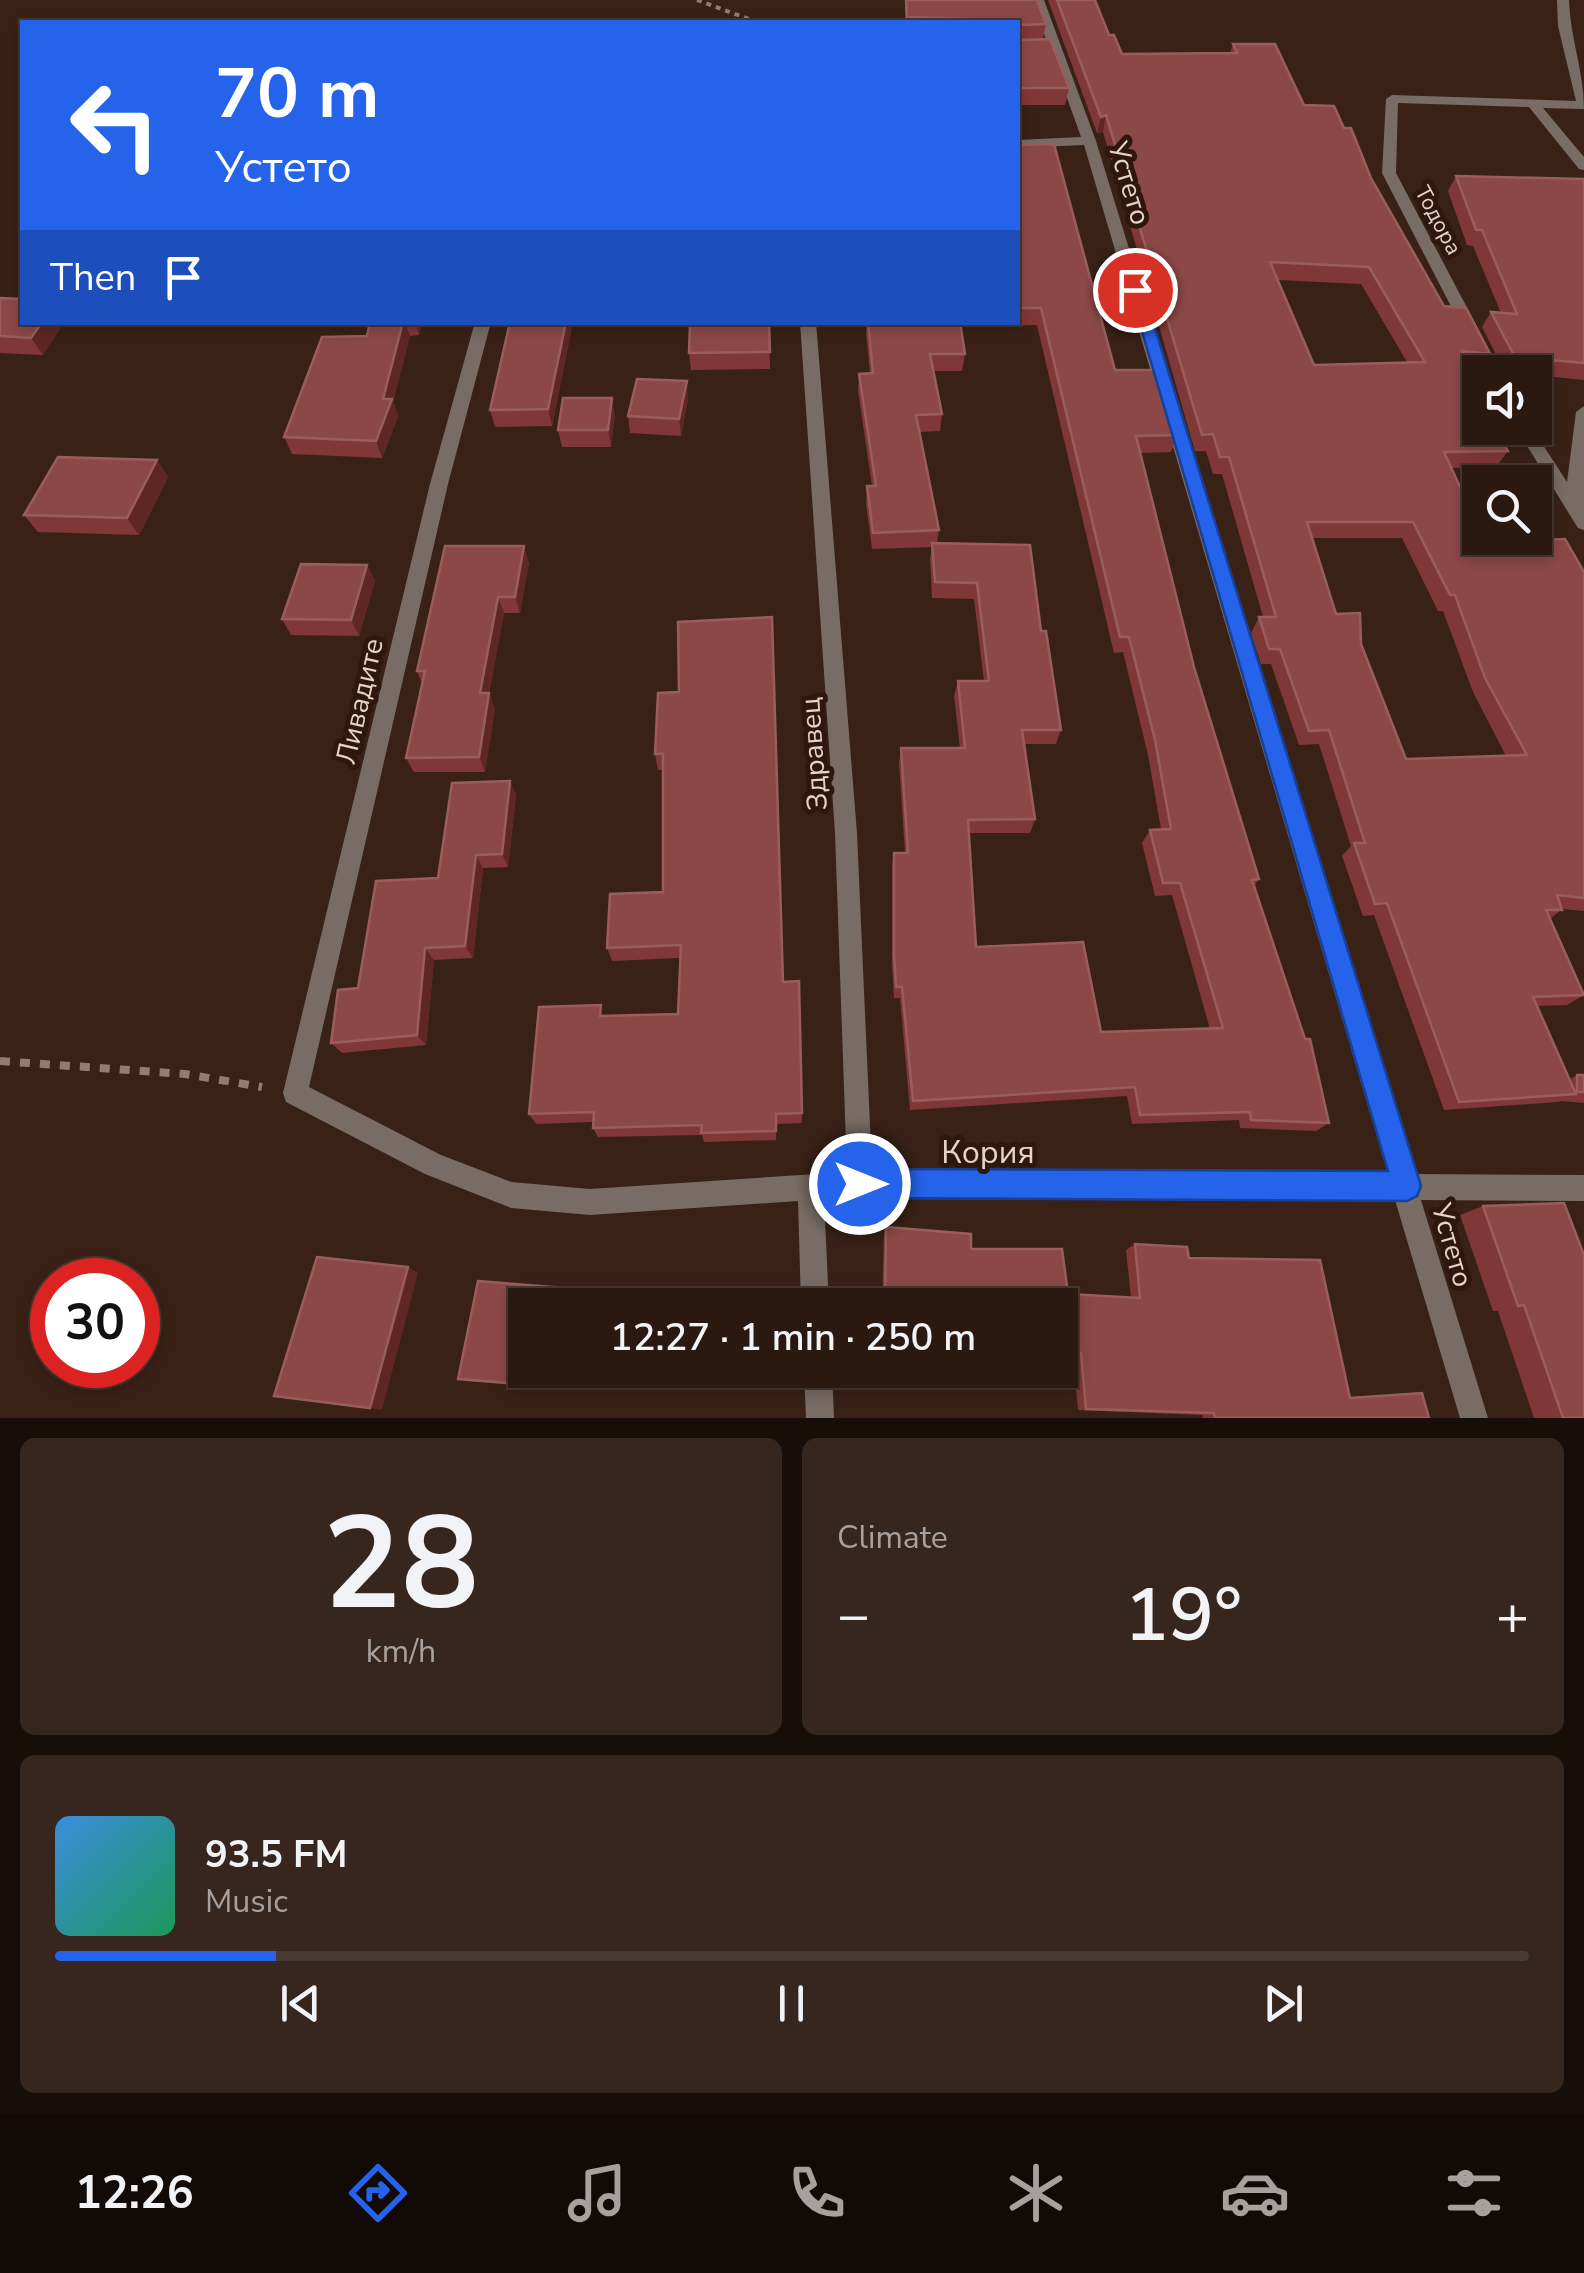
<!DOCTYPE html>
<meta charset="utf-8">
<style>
:root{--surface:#2b1910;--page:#37261e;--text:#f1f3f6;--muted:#a6a09f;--line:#473830;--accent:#2563eb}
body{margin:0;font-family:"Nunito Sans",sans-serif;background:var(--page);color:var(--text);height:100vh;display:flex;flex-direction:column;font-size:38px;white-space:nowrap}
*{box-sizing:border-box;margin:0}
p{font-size:32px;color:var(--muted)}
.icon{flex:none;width:55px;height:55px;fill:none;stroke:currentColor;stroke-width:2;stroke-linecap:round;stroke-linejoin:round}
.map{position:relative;height:1418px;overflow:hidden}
.panel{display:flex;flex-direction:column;gap:20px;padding:20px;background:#180e09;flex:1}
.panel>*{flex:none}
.hud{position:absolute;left:20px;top:20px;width:1000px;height:305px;border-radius:0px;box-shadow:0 5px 15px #0003,0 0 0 2px var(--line);background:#2563eb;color:#fff;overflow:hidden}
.fabs{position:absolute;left:1462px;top:355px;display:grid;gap:20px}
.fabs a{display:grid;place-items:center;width:90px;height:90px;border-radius:0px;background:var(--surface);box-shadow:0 5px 15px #0003,0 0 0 2px var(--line);font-size:50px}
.speed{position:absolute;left:30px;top:1258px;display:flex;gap:20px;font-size:50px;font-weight:700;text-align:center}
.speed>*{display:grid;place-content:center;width:130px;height:130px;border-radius:50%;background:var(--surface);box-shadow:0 5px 15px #0003,0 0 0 2px var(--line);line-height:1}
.speed .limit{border:15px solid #d22;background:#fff;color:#111}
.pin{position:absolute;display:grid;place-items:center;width:85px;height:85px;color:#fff;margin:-42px;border:5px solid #fff;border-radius:50%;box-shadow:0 2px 10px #0007}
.me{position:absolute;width:110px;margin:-55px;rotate:90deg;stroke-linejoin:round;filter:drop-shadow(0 0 8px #0008)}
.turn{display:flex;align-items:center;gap:35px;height:210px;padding:0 30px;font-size:45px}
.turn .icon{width:130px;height:130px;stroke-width:2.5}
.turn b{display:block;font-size:70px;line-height:85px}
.then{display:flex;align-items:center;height:95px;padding:0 30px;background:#0003;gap:20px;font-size:38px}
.big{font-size:75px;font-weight:600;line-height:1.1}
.panel .card{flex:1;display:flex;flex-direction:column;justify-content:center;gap:15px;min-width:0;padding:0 35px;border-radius:15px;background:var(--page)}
.panel .dial{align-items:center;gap:0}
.dial b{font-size:130px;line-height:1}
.song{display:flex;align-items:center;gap:30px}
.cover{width:120px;height:120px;border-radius:15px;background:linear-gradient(135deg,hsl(210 70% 55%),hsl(150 70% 35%))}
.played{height:10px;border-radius:5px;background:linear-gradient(90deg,var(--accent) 15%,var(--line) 15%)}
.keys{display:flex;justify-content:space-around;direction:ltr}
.heat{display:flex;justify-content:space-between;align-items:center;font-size:55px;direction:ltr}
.panel .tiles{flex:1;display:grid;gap:20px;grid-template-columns:1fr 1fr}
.card:last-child{grid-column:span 2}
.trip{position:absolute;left:508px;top:1288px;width:570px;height:100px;border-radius:0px;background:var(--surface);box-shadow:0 5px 15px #0003,0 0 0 2px var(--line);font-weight:600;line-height:100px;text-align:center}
.dock{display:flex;height:160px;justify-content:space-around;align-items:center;background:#110a06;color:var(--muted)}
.dock .icon{width:70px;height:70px}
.dock .selected{color:var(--accent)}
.dock b{font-size:45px;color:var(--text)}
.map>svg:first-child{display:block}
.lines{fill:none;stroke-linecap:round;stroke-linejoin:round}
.path-far1{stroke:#917c73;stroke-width:4;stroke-dasharray:5 5;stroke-linecap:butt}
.path{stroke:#917c73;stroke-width:8;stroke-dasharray:10 10;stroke-linecap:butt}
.street{fill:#786c64;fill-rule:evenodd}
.wall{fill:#803737;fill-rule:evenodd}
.shaded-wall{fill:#5f2723}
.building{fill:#8b4847;stroke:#995e5c;stroke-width:2.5;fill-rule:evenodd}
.route{fill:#2563eb;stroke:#184099;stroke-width:2.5}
.labels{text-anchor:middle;stroke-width:10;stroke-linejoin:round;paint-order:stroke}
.far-street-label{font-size:22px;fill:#e5d4cc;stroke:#2f170c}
.street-label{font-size:28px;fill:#e5d4cc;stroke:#2f170c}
.near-street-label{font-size:32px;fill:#e5d4cc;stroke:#2f170c}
</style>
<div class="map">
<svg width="1584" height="1418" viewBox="0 0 1584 1418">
<rect width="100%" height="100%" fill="#392116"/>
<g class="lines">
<path class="path-far1" d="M697 0 757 22"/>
<path class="path" d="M0 1061 185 1074 262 1087"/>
<path class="street" d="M1032 0H1044L1096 141 1413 1174 1584 1175V1201L1421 1200 1488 1418H1460L1395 1200 824 1199 829 1305H801L798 1201 590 1215 511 1208 425 1174 286 1102 283 1093 430 484 475 322H491L448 484 309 1087 441 1155 511 1182 590 1189 847 1172 835 833 800 322H816L857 833 872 1171 1388 1174 1084 145 1018 148V140L1081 137Z
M1557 0H1569C1570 37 1584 72 1584 109L1543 108 1584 157V170L1579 169 1529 107 1398 103 1396 173 1501 372H1485L1382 173 1386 99 1392 95 1576 101 1558 26Z
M1584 406V530L1578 528 1516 428H1532L1567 482 1576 412Z
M804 1370H832L834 1418H806Z"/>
</g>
<path class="wall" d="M905 0H1037L1046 24 1043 39 1069 88 1065 105H1018V22H905Z
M1048 0H1095L1109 35 1122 54 1230 53 1233 44 1304 105 1344 128 1371 178 1444 306 1490 354 1480 370H1472L1480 383V428L1508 451 1496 467 1451 468 1486 542 1584 572V911L1562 909 1550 919 1584 995 1567 1005 1537 1006 1570 1079 1577 1075H1584V1103L1561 1101 1558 1102 1444 1110 1374 915 1363 916 1342 856 1351 846 1319 744 1299 745 1271 664H1261L1251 633 1259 617H1263L1222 474H1213L1206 451H1195L1103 132 1097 133ZM1278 280 1361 284 1407 362 1314 365ZM1312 538H1402L1438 611H1443L1473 692 1506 756 1406 759 1361 644 1336 614Z
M1018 145 1115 370 1177 435 1171 452 1140 453 1194 667 1259 879 1254 886 1329 1123 1316 1131 1240 1128 1239 1120 1132 1124 1127 1096 910 1110 900 998H894L892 965V866L894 853H905L899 763 901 748H960L954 696 958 681H984L974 599 932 598 930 559 932 547 872 549 866 503 867 486H872L858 391 859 374 870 373 866 333 867 322H1018ZM1037 325 1114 653 1123 652 1148 755 1161 829 1150 830 1142 843 1155 896 1172 895 1210 1029 1101 1032 976 947 969 833H1030L1035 819 1024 744H1056L1061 730 1041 631 937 543 939 530 919 432 940 431 942 414 933 371H962L965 354 960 327Z
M1456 176 1584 179V380L1535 375V372H1505L1482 327 1491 312 1501 313 1473 246 1467 245 1448 191Z
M0 298 22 299 43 355 0 353Z
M370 322H422L419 335 410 336 393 402 398 416 382 458 292 454 284 437 367 336Z
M573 322 552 426 495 427 490 410Z
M769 322 770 369 691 370 689 353Z
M688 399 681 436 630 433 628 416Z
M615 415 611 447H562L558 430Z
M157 460 168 477 139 535 38 532 24 515Z
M529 562 520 613H504L489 693 495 709 485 772H414L406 758 422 683 417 671Z
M367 565 375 581 359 636 291 635 282 619Z
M658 693 783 982 799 981 802 1123 776 1124V1140L704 1142 702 1135 598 1137 593 1128V1122L536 1124 529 1114 606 1016 678 1014 680 958 612 961 607 948 663 892V770H658L655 754Z
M510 781 516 795 508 867 483 868 473 958 434 960 426 1045 342 1053 331 1043 358 988Z
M1483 1206 1584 1418H1534L1498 1311H1493L1460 1215Z
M886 1227 971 1249 1068 1294 1131 1298 1126 1250 1135 1244 1189 1258 1350 1398 1429 1418H1203L1202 1415 1078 1410 1073 1356H1060V1305H882L884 1233Z
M478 1281 565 1288 571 1293 569 1305H525V1370H559L556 1389 467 1381 458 1379Z"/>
<path class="shaded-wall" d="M1106 115 1103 132 1097 133 1101 117Z
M42 322H65L43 355 31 338Z
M403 322H405L410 336 393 402 398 416 382 458 376 441 383 399Z
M415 322H422L419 335Z
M566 322H573L552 426 548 409Z
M687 381 688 399 681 436 679 419Z
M612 398 615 415 611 447 608 430Z
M157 460 168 477 139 535 127 518Z
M524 546 529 562 520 613 515 597Z
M367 565 375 581 359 636 351 620Z
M498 597 504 613 486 709 480 693Z
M489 693 495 709 485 772 479 757Z
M510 781 516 795 508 867 502 854Z
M476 855 483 868 473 958 465 946Z
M425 948 434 960 426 1045 417 1035Z
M408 1267 418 1273 382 1410 370 1408Z
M565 1288 571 1293 569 1305H562Z
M552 1370H559L556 1389 549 1386Z"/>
<path class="building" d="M906 0H1037L1046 24 1020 25 1018 34V22H972L971 19 907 17Z
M1057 0H1095L1109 35H1114L1122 54 1237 53 1233 44H1275L1304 105 1334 106 1344 128H1351L1371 178 1444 306 1466 308 1490 354 1462 351 1480 383V394H1475L1480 402V428H1494L1508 451 1444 452 1480 530V538H1484L1486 542 1565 539 1584 572V898L1557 895 1562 910H1546L1584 995 1533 997 1576 1094 1459 1102 1387 903 1375 904 1354 843H1365L1329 730 1309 731 1280 649H1269L1259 617H1276L1229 457H1220L1213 434 1202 435 1106 115 1101 117ZM1270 262 1369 267 1425 362 1314 365ZM1307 522H1413L1450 595H1455L1485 678 1527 755 1406 759 1361 644 1360 613 1336 614Z
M1018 37 1021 40 1050 39 1069 88H1018Z
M1054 144 1115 370H1157L1177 435 1136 436 1194 667 1259 879 1252 880 1305 1039H1310L1329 1123 1251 1120 1250 1112 1140 1115 1135 1087 913 1101 902 987H896L894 954V853H908L901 748H965L958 681H989L977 583 935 582 932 543 1030 545 1041 631H1046L1061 730H1022L1035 819 968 820 976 947 1083 942 1101 1032 1223 1028 1180 883H1163L1150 830 1171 829 1155 740 1129 637H1120L1041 308H1018V145Z
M1456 176 1584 179V363L1515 357 1491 312 1517 314 1482 230H1476Z
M0 298 22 299V322H42L31 338 0 336Z
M370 322H403L383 399H392L376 441 284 437 322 337 367 336Z
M510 322H566L548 409 490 410Z
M690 322H769L770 352 689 353Z
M868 322H960L965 354H930L942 414 916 415 939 530 873 533 867 486H876L859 374 873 373Z
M637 379 687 381 679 419 628 416Z
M563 398H612L608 430H558Z
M58 457 157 460 127 518 24 515Z
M445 546H524L515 597H498L480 693H489L479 757 406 758 425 671H417Z
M301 564 367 565 351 620 282 619Z
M772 617 783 982 799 981 802 1113 776 1114V1131L701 1133 702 1125 593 1128 594 1112 529 1114 539 1007 601 1005 600 1016 678 1014 681 945 607 948 610 894 663 892V754H655L658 693 679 692 678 622Z
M510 781 502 854 476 855 465 946 425 948 417 1035 331 1043 338 990 358 988 376 881 438 878 452 783Z
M1577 1075H1584V1092H1577Z
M1564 1203 1584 1255V1418H1563L1524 1305 1518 1306 1483 1206Z
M886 1227 971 1234V1249H1062L1068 1294 1140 1298 1135 1244 1187 1247 1189 1258 1320 1260 1350 1398 1422 1393 1429 1418H1215L1214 1413 1086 1409 1081 1353H1060V1305H885Z
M317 1257 408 1267 370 1408 274 1396Z
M478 1281 565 1288 562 1305H525V1370H552L549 1386 458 1379Z"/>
<path class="route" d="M1129 287 1143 290 1421 1186 1417 1196 1407 1201 860 1198 849 1194 845 1184 849 1173 860 1169 1388 1171Z"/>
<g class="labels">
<g class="far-street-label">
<text transform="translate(1439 220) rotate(62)" y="8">Тодора</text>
</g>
<g class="street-label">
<text transform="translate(1130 183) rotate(73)" y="10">Устето</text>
<text transform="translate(359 701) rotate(-77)" y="10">Ливадите</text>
<text transform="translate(813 754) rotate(-94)" y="10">Здравец</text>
<text transform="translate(1453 1245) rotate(74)" y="10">Устето</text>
</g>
<g class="near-street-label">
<text x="988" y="1163">Кория</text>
</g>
</g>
</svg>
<div class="fabs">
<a><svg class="icon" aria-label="sound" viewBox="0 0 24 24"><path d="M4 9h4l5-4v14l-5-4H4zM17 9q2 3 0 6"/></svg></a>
<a><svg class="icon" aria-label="search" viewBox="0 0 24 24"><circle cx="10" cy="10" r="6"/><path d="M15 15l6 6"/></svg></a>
</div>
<div class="speed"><div class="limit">30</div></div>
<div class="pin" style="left:1135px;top:290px;background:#d93025"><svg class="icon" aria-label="arrive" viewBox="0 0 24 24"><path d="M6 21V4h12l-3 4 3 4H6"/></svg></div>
<svg class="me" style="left:860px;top:1184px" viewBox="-20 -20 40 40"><circle r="17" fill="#2563eb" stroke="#fff" stroke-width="3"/><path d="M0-11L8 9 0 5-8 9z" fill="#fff"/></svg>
<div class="trip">12:27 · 1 min · 250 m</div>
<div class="hud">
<div class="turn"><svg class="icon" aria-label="left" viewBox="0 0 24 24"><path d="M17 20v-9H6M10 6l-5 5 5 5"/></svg><div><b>70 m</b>Устето</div></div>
<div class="then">Then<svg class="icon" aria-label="arrive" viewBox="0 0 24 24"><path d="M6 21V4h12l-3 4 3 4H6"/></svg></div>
</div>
</div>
<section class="panel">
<div class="tiles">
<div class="card dial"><b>28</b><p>km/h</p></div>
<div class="card"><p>Climate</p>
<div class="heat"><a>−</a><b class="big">19°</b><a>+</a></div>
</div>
<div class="card">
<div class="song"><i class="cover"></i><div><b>93.5 FM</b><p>Music</p></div></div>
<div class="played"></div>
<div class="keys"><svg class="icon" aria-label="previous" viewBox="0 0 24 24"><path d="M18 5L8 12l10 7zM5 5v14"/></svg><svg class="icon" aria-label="pause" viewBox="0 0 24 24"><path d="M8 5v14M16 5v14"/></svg><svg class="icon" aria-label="next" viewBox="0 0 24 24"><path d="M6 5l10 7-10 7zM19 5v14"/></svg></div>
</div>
</div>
</section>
<nav class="dock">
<b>12:26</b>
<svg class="icon selected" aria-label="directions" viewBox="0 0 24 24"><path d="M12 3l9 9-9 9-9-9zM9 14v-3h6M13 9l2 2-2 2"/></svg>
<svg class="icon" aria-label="music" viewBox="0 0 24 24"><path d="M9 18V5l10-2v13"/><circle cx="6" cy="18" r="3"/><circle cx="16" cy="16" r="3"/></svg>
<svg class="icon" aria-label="phone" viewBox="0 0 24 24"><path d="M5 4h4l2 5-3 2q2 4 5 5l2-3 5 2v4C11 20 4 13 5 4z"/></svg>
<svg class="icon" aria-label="climate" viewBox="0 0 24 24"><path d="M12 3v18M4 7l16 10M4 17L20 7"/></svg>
<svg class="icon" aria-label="car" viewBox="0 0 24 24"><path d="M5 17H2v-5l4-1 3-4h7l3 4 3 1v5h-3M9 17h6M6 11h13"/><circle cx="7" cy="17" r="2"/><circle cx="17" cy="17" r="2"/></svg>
<svg class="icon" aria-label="filters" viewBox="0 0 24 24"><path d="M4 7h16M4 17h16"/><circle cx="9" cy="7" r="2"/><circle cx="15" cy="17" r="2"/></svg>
</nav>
